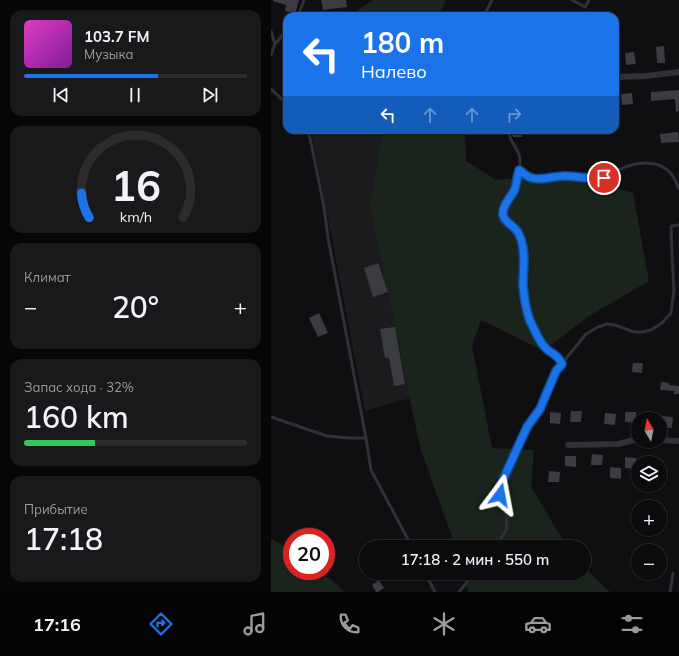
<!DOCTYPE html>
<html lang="ru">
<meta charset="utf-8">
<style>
:root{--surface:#0b0b0d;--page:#19191b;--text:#f1f3f6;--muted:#9a9b9d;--line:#2b2b2e;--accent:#1a73e8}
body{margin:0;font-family:Mulish,sans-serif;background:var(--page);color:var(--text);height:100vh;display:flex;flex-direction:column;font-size:15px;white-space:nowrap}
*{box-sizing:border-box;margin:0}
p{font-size:13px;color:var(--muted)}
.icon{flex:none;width:22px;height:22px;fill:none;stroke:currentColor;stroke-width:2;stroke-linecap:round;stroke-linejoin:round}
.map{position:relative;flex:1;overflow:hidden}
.panel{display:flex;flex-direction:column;gap:10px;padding:10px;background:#060607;width:271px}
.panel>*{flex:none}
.top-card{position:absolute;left:12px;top:12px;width:336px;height:122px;border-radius:12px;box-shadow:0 1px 3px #0004,0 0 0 1px var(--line);background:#1a73e8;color:#fff;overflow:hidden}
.needle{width:26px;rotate:350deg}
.fabs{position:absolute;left:360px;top:412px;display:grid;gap:8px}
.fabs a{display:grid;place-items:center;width:36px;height:36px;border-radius:50%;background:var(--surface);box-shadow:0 1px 3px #0004,0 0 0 1px var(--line);font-size:20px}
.speed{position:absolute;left:12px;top:528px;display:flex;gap:8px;font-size:20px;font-weight:700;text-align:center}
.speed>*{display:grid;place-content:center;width:52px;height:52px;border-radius:50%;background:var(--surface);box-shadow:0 1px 3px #0004,0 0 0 1px var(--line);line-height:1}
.speed .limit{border:6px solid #d22;background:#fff;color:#111}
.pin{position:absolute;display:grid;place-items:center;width:34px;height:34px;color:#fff;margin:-17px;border:2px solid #fff;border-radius:50%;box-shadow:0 1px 4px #0007}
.me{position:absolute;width:44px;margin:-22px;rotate:13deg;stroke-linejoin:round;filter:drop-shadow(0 0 3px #0008)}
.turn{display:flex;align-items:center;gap:14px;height:84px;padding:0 12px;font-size:18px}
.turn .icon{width:52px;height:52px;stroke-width:2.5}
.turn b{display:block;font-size:28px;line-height:34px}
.lanes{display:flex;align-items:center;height:38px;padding:0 12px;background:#0003;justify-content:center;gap:20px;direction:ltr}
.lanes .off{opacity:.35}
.big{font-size:30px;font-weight:600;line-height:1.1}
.panel .tile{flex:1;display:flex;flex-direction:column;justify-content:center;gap:6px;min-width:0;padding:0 14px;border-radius:12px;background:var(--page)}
.panel .dial{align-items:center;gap:0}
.dial svg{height:104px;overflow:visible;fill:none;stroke:var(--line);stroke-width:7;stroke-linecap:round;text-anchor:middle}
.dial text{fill:var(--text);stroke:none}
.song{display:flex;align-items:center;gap:12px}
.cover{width:48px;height:48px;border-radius:6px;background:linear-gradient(135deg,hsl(310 70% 55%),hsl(290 70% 35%))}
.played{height:4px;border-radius:2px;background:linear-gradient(90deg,var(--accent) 60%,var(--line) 60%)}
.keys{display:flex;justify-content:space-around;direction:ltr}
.heat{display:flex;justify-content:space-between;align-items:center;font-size:22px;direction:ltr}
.charge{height:6px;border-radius:3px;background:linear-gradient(90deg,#34c759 32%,var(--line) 0)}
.trip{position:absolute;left:88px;top:540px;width:232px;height:40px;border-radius:20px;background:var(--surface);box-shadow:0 1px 3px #0004,0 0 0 1px var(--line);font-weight:600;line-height:40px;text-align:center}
.tab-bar{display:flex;height:64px;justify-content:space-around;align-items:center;background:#040405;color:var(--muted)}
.tab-bar .icon{width:28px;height:28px}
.tab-bar .current{color:var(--accent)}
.tab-bar b{font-size:18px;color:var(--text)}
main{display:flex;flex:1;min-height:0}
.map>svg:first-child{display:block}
.built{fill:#1b1b1e}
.green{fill:#1b231d}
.building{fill:#3b3c41}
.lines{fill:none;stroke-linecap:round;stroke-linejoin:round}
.lane{stroke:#303136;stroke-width:3}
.street{stroke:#303136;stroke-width:6}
.route-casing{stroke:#114b97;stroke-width:10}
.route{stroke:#1a73e8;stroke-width:7}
</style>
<main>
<section class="panel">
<div class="tile">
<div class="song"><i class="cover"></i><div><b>103.7 FM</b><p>Музыка</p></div></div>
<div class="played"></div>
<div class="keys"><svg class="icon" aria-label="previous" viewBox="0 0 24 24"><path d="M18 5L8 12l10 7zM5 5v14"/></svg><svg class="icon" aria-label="pause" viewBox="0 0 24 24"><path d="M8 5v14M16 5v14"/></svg><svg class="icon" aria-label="next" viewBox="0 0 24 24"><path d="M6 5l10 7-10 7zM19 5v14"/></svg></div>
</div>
<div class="tile dial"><svg viewBox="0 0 100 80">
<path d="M14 69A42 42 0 1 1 86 69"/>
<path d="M14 69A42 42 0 0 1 8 50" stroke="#1a73e8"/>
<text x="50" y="56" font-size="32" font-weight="700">16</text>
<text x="50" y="72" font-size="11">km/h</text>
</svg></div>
<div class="tile"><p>Климат</p>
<div class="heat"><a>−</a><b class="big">20°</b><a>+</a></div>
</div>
<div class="tile"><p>Запас хода · 32%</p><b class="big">160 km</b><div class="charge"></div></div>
<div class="tile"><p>Прибытие</p><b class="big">17:18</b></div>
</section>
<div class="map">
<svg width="408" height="592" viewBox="0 0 408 592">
<rect width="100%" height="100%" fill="#0f0f11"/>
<path class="built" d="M40 130H111L99 207 139 398 94 411Z"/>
<path class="green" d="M102 0H175L168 16H78Z
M111 130H194L195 161 225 180 290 173 362 193 378 281 318 316 272 351 210 320 201 346 221 448 263 450 260 486 296 547H185L165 493 149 447 99 207Z
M0 538 21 552V571H48L62 581 74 592H0Z
M313 567 339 592H197L194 573H313Z"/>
<path class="building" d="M2 0H28L24 14 14 11 15 5 2 1Z
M50 0H75L76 7 52 10Z
M393 46 394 63H386L385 47Z
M363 52 365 64 355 65 354 53Z
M408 90V111L405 112 404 99 380 101V92Z
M361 93 362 104 351 105 350 94Z
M240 130H250L251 137H242Z
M407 132 408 142 390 143 389 134Z
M107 263 117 292 102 297 93 268Z
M48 313 57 333 47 337 38 318Z
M124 327 134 384 123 386 118 358H114L109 329Z
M362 363H372L371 373 361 372Z
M390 382 398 383V385L408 386V394H403V391L389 390Z
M300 411H311L310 422H299Z
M279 412 290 413 289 424 279 423Z
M354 412H365V423L354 422Z
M334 413 345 414 344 425 333 424Z
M374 414 391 416V419H374Z
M391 416 402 417 401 428 390 427Z
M321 454 332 455 331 465H320Z
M294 456H305V467L294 466Z
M354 457 365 458V469L354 468Z
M339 467 350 468V479L339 478Z
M278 471 289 472 288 482H277Z
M108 580 113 588 107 592H105L101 585Z"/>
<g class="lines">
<path class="lane" d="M301 0 314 7 318 0
M27 16 33 0
M215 16V12L221 0
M0 31 4 44
M0 55 4 44 16 30
M0 89 16 104
M36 130 39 138 53 207 57 238 95 438 100 470 141 547
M237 130C239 145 250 149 249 163 249 168 247 171 246 175 245 180 245 185 243 190 240 198 231 206 232 215 234 223 242 225 246 231 248 233 249 237 250 239 255 254 252 270 252 285 253 296 255 307 258 318 260 324 267 340 271 345 278 355 285 351 291 364
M248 170C252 173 256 177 261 178 270 181 279 177 288 176 303 175 317 182 331 179 337 177 342 172 347 170 364 162 389 158 401 175 404 179 406 184 408 189
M0 417 56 436 77 438H95
M224 547 228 542 235 530 236 518 229 495 230 484 256 427 269 409 285 371 315 334 327 327 336 324 344 325 363 332H371L380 330 391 323 400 313 403 291 401 255 400 226 408 225
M154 573 164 592
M188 592 203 573
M399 592 402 573"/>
<path class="street" d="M344 77 375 76 408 72
M389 440 408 441
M297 445 347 444 367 439"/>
</g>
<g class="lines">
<g class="route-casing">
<path id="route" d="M229 495 230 484 256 427 269 409 285 371 291 364C285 351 279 355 272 345 267 339 263 328 259 321 255 310 253 297 252 285 252 270 255 254 250 239 249 237 248 233 246 231 242 225 234 223 232 215 231 206 239 198 243 191 246 184 246 177 248 170 252 173 256 177 261 178 271 181 282 176 293 176 307 176 319 180 333 178"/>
</g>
<use href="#route" class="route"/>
</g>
</svg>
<div class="fabs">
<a><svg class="needle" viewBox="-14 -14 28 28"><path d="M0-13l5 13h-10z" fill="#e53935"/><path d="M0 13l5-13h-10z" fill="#9a9b9d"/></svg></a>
<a><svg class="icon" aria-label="layers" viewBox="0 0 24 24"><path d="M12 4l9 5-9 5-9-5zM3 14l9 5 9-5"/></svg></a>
<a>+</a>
<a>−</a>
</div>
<div class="speed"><div class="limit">20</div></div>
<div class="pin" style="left:333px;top:178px;background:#d93025"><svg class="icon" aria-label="arrive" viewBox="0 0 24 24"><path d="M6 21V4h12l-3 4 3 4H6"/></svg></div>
<svg class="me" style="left:229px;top:495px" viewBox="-20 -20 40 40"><path d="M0-17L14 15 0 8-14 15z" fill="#1a73e8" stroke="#fff" stroke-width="4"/></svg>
<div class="trip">17:18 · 2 мин · 550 m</div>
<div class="top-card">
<div class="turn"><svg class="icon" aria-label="left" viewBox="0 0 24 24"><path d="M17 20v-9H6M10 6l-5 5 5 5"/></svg><div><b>180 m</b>Налево</div></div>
<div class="lanes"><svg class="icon" aria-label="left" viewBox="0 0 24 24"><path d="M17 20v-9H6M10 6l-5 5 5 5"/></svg><svg class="icon off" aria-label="ahead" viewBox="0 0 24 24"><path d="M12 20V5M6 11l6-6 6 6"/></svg><svg class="icon off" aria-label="ahead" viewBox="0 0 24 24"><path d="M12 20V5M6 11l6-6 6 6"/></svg><svg class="icon off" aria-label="right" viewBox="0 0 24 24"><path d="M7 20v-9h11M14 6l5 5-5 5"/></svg></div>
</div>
</div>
</main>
<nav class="tab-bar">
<b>17:16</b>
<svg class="icon current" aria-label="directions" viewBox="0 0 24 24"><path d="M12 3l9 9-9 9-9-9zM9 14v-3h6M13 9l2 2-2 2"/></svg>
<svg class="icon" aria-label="music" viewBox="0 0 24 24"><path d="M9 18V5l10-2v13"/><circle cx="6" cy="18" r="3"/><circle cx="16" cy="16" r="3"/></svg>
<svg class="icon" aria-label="phone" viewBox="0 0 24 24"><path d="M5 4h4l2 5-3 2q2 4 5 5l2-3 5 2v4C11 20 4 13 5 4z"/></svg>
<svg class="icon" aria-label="climate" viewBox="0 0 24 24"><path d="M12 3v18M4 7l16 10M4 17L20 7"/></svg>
<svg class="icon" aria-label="car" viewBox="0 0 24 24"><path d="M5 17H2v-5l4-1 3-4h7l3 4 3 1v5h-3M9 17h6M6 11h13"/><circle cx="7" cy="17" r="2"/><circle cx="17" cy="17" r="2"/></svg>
<svg class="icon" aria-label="filters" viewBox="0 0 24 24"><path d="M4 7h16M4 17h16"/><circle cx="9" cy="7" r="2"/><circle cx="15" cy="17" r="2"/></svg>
</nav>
